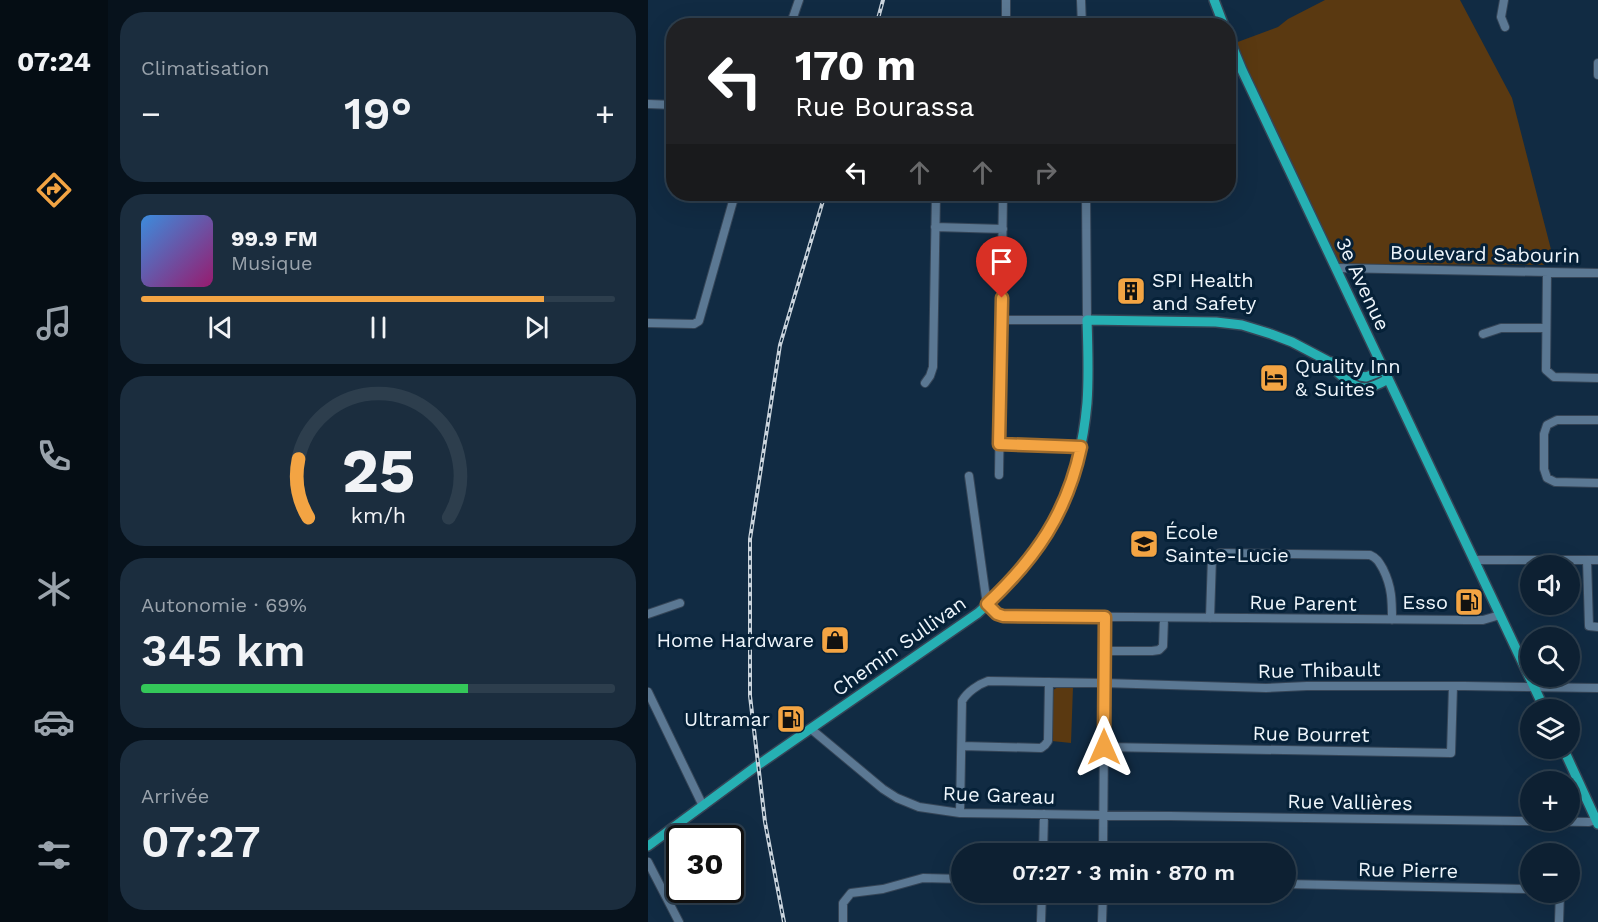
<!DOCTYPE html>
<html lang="fr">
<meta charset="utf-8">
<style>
:root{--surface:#0d2032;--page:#1b2d3e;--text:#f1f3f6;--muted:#9aa3ac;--line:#2d3e4d;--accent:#f3a443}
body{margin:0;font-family:"Work Sans",sans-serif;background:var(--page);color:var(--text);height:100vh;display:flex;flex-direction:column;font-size:22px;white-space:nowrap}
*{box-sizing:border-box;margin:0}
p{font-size:20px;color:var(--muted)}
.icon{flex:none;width:33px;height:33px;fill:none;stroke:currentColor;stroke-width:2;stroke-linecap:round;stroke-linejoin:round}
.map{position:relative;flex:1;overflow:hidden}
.panel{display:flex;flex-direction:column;gap:12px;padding:12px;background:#07121c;width:540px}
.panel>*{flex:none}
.hud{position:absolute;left:18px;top:18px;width:570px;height:183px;border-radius:24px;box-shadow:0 6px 24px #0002,0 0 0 2px var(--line);background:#202124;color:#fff;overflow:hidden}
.controls{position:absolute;left:872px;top:555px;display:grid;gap:12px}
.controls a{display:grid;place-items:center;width:60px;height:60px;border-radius:50%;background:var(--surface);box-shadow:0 6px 24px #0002,0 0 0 2px var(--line);font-size:30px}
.speed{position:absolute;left:18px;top:825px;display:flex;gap:12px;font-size:30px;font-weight:700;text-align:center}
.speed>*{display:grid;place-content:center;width:78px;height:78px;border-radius:50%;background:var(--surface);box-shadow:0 6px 24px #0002,0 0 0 2px var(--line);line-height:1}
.speed .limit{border:3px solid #111;border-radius:9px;background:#fff;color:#111}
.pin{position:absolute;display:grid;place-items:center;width:51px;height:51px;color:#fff;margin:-62px -26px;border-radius:50% 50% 50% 0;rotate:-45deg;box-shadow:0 0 6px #0007}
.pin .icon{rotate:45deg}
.me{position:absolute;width:66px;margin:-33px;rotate:0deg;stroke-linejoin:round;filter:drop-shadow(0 0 4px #0008)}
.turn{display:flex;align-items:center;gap:21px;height:126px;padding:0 30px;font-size:27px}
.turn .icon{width:78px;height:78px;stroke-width:2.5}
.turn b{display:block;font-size:42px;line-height:51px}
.lanes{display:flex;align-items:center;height:57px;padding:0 30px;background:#0003;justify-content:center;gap:30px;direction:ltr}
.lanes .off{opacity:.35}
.big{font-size:45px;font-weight:600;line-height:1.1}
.panel .tile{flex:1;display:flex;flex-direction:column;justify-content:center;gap:9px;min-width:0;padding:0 21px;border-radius:24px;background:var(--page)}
.panel .dial{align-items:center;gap:0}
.dial svg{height:156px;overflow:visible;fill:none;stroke:var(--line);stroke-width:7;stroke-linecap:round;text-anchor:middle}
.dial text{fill:var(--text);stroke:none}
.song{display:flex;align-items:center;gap:18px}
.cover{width:72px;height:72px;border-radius:9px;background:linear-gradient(135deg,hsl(210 70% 55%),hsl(320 70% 35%))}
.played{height:6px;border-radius:3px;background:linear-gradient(90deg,var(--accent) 85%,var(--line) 85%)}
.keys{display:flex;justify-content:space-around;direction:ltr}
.heat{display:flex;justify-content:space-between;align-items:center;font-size:33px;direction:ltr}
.charge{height:9px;border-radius:4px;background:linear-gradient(90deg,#34c759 69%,var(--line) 0)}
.trip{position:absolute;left:303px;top:843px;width:345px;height:60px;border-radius:30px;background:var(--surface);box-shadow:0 6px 24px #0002,0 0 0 2px var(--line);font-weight:600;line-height:60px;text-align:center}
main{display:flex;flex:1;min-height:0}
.tabs{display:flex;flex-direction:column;width:108px;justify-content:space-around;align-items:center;background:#050d14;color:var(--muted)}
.tabs .icon{width:42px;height:42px}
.tabs .current{color:var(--accent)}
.tabs b{font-size:27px;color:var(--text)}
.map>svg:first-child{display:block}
.green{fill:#5a3911}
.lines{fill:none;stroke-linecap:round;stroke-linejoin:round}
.minor-casing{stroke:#354557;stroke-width:10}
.major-casing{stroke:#354557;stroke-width:12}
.minor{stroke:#5b7893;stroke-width:8}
.major{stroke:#26b0b3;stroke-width:9}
.rail-casing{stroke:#cad4dd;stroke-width:4}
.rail{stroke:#062138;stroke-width:1.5;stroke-dasharray:4.5;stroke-linecap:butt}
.route-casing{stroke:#9e6b2c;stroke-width:15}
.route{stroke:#f3a443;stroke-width:10}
.labels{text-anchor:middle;stroke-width:6;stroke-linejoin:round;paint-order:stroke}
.street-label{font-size:20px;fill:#eff6fc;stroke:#062138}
.poi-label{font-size:20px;fill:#eff6fc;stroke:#062138;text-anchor:start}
</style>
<main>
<nav class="tabs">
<b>07:24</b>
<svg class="icon current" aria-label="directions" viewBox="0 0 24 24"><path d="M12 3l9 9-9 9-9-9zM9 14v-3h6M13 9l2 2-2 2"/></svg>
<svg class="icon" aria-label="music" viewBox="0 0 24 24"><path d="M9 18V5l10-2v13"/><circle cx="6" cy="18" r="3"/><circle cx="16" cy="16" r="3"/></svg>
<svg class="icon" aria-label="phone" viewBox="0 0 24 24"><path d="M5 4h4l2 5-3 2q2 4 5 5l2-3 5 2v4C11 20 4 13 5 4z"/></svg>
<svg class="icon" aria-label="climate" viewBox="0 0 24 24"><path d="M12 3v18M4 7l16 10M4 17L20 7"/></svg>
<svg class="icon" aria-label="car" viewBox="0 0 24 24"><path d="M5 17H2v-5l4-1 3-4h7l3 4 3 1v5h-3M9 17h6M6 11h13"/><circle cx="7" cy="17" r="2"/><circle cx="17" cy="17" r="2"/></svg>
<svg class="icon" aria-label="filters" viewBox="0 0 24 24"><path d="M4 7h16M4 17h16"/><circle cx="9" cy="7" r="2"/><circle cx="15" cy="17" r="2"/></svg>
</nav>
<section class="panel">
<div class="tile"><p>Climatisation</p>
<div class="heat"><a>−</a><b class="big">19°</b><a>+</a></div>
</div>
<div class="tile">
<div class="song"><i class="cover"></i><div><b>99.9 FM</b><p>Musique</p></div></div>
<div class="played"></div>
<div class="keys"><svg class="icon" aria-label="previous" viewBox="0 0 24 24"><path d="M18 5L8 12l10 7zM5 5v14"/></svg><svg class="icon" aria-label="pause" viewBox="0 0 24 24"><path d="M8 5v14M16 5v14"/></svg><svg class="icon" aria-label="next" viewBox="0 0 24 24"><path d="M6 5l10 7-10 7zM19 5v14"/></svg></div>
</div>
<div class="tile dial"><svg viewBox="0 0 100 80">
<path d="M14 69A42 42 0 1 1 86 69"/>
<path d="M14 69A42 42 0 0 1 9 39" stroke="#f3a443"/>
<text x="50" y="56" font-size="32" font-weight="700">25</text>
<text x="50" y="72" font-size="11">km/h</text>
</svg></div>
<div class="tile"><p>Autonomie · 69%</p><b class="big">345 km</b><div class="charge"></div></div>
<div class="tile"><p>Arrivée</p><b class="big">07:27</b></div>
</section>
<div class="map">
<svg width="950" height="922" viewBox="0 0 950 922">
<rect width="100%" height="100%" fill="#112b43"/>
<path class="green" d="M677 0H812L864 98 907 265 690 264 587 43 630 27 640 19Z
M410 687H425L423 743 404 741 405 690Z"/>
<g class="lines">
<g class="minor-casing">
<path id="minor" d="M433 0 434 26
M856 0 853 17 857 27
M142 26 151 0
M358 26V0
M950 63V75
M0 104 26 105
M287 227 355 229
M688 268 950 273
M899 272 898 370 906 377 950 378
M354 320H439L438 194
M0 323 46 324 51 321 87 194
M835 334 853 328H898
M277 383 282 376 285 367 288 194
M950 420H909L899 425 896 434V469L899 478 907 482 950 483
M351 444 433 447
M351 475 355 194
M321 476 339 605 349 614 355 616 819 620H835L852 615
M827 560H950
M939 560 941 626 950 627
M0 614 32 603
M562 618 564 557 572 553 722 555C729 558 731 562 735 569 744 587 744 601 744 620
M456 651H504L511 650 515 646 516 618
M0 692 55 806
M163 729 235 789 249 798 271 807 312 813 870 821 941 822 948 820
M314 746 393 748 397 745 400 741 401 682
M456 747 803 753 805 686
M312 813 314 701C319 692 331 684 340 681L456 683 618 688 659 686H816L950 688
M395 854 396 814
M455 854 457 617
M0 862 31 922
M638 884 882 889
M195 922V903L203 893 235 889 275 878 314 879
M393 922 394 892
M454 922 455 892
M911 922 912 892"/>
</g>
<g class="major-casing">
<path id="major" d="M566 0 576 26
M580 36 594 70 897 710
M680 361C687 371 703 387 716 388 724 388 733 383 740 379
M915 748 950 824
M0 846 110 765 330 613C398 553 431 494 439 403 441 376 440 348 439 320L568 322 594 325 623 334 644 342 680 361 692 364 712 376 718 377 736 370"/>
</g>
<use href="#minor" class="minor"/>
<use href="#major" class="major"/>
<g class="rail-casing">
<path id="rail" d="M228 26 235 0
M136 922 117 822 102 696V539L132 345 177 194"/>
</g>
<use href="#rail" class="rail"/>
</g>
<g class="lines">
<g class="route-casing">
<path id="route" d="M354 298 351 444 433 447C419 513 388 558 339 604L349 614 355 616 457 617 456 747"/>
</g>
<use href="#route" class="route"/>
</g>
<defs>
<g id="building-square" transform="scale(1.5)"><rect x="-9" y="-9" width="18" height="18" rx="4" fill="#f3a443" stroke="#062138"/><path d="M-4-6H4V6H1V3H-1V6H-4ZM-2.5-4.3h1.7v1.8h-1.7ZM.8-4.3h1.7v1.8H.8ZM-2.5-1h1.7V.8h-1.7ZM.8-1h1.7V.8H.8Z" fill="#111"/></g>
<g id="hotel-square" transform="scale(1.5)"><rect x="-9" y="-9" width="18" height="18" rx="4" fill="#f3a443" stroke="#062138"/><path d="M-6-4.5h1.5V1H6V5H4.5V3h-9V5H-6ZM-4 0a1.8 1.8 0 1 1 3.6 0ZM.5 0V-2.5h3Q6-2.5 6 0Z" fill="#111"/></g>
<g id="school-square" transform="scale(1.5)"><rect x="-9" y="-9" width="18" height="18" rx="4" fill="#f3a443" stroke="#062138"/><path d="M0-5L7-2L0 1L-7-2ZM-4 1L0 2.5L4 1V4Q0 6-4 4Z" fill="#111"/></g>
<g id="fuel-square" transform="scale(1.5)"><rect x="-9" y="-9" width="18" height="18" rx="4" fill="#f3a443" stroke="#062138"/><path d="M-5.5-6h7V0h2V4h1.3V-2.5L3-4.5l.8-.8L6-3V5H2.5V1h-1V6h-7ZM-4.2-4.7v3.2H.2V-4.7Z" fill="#111"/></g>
<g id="shop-square" transform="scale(1.5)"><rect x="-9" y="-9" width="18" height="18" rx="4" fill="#f3a443" stroke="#062138"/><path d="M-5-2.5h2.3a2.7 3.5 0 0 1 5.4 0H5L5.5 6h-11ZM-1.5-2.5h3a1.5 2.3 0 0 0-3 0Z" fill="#111"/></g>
</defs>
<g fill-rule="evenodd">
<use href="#building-square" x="483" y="291"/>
<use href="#hotel-square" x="626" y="378"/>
<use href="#school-square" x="496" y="544"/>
<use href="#fuel-square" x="821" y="602"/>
<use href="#shop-square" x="187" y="640"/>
<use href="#fuel-square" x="143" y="719"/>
</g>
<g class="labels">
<g class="street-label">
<text transform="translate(837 254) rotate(1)" y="7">Boulevard Sabourin</text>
<text transform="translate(715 284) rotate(65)" y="7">3e Avenue</text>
<text transform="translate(655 603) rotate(1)" y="7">Rue Parent</text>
<text transform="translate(251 646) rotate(-35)" y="7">Chemin Sullivan</text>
<text transform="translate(671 670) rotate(-1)" y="7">Rue Thibault</text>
<text transform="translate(663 734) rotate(1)" y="7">Rue Bourret</text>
<text transform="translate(351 795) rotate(2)" y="7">Rue Gareau</text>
<text transform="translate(702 802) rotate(1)" y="7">Rue Vallières</text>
<text transform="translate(760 870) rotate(1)" y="7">Rue Pierre</text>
</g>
<g class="poi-label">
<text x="504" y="287">SPI Health<tspan x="504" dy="23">and Safety</tspan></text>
<text x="647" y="373">Quality Inn<tspan x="647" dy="23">&amp; Suites</tspan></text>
<text x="517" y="539">École<tspan x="517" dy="23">Sainte-Lucie</tspan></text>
<text x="800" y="609" text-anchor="end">Esso</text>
<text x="166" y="647" text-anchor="end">Home Hardware</text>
<text x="122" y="726" text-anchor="end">Ultramar</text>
</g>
</g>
</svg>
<div class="controls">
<a><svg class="icon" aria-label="sound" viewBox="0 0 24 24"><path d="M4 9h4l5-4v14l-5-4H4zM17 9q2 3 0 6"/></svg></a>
<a><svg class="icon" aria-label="search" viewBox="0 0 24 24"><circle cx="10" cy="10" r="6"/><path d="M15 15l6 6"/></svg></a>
<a><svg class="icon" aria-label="layers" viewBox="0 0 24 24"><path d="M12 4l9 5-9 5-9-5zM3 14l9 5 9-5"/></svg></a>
<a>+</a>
<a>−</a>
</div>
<div class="speed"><div class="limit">30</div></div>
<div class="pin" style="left:354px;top:298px;background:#d93025"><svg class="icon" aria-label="arrive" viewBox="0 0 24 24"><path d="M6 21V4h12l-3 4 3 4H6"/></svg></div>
<svg class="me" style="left:456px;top:747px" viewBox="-20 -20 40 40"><path d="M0-17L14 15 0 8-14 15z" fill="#f3a443" stroke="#fff" stroke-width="4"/></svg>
<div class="trip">07:27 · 3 min · 870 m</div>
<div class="hud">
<div class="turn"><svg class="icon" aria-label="left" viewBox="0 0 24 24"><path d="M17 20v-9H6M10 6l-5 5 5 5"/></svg><div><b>170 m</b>Rue Bourassa</div></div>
<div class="lanes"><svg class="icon" aria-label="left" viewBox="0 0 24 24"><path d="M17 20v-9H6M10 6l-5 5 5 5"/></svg><svg class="icon off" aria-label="ahead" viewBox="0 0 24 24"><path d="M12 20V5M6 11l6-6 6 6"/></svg><svg class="icon off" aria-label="ahead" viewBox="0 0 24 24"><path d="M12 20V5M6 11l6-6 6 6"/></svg><svg class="icon off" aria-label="right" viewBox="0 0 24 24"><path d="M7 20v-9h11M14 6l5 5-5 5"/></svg></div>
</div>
</div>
</main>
